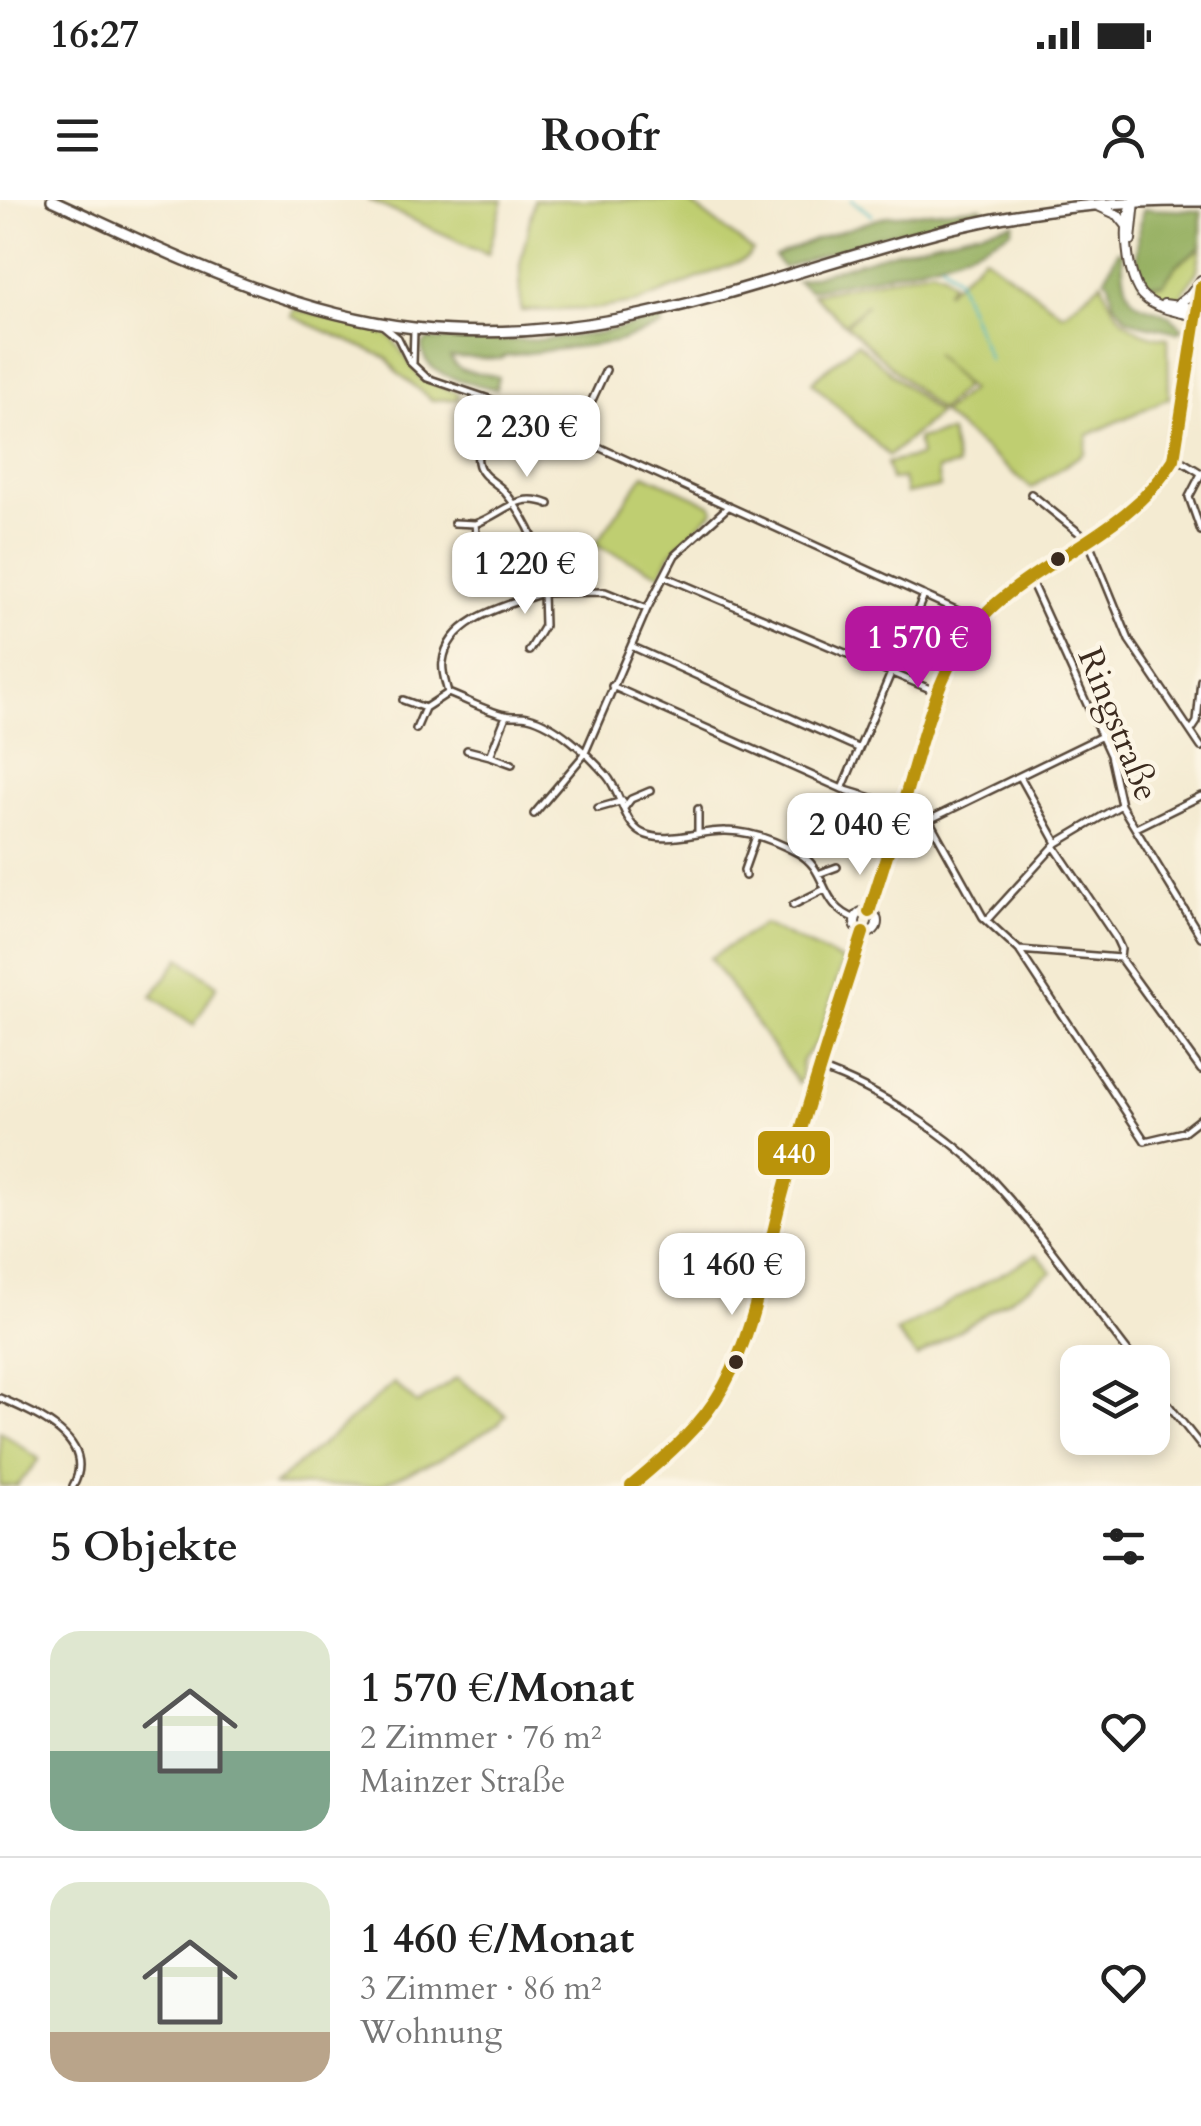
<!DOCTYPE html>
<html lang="de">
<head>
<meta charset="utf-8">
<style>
  :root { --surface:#fff; --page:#f6f6f6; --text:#222; --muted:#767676; --line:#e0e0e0; --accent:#b5179e }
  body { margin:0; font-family:Cardo,serif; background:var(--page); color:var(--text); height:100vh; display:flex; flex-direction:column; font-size:38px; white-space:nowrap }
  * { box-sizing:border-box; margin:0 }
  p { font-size:32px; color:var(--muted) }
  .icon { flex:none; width:55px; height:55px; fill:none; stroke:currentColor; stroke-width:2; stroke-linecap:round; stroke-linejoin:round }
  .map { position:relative; height:1286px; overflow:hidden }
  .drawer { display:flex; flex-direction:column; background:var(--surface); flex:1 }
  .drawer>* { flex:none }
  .buttons { position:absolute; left:1060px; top:1145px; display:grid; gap:20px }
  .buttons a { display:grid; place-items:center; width:110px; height:110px; border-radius:20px; background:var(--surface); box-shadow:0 5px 15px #0003; font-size:50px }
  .price { position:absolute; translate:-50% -85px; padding:0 22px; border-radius:20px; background:#fff; color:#222; font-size:32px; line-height:65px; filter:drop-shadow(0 2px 5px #0008) }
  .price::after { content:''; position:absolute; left:50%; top:60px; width:30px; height:22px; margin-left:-15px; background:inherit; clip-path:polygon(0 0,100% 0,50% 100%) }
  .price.on { background:var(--accent); color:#fff }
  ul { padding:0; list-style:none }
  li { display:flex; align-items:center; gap:30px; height:250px; padding:0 50px }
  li+li { border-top:2px solid var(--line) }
  li span { display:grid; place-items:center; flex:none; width:280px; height:200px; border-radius:30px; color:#555 }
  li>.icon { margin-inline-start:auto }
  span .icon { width:120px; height:120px; fill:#fffc; stroke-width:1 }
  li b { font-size:42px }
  h2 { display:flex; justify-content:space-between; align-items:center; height:120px; padding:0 50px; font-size:42px }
  .status { display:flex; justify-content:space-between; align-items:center; height:70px; padding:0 50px; background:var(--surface); direction:ltr }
  .status svg { height:28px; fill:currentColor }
  header { display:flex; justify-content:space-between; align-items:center; height:130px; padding:0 50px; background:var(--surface); font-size:45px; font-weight:700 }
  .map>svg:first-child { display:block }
  .green { fill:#bfce71; stroke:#7d7c48; stroke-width:2.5 }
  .forest { fill:#97b163; stroke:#696e40; stroke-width:2.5 }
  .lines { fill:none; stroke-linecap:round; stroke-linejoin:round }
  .stream { stroke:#49b8c0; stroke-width:2.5 }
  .street-casing { stroke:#574739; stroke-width:10 }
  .secondary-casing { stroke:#574739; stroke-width:12 }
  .primary-casing { stroke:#574739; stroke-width:14 }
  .street { stroke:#fff; stroke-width:5 }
  .secondary { stroke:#fff; stroke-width:8 }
  .primary { stroke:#fff; stroke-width:9 }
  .bus-1-casing { stroke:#fcf5e5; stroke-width:20 }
  .bus-1 { stroke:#ba930a; stroke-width:12 }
  .bus-dot { fill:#3b2a1e; stroke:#fcf5e5; stroke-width:4 }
  .labels { text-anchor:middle; stroke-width:9; stroke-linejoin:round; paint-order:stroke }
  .street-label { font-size:35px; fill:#3b2a1e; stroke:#fcf5e5 }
  .line-badge { stroke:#fcf5e5; stroke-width:4 }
  .badge-label { font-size:28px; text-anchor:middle; font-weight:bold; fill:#fff }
</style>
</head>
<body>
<div class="status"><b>16:27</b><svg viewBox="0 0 49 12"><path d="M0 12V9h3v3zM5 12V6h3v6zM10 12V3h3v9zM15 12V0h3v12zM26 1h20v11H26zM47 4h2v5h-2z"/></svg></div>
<header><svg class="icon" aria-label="menu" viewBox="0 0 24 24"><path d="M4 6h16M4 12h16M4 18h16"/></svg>Roofr<svg class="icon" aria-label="person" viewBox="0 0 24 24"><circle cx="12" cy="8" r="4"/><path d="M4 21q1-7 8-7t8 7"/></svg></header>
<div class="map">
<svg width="1201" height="1286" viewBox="0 0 1201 1286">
  <rect width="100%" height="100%" fill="#fcf5e5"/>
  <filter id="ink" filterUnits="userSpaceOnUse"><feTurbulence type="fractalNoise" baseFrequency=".01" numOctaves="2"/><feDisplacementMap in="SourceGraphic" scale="20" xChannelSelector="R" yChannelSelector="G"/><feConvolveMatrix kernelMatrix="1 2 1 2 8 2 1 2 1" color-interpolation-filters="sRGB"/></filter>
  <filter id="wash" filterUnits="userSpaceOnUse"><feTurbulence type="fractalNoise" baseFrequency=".0048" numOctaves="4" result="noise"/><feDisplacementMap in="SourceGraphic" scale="40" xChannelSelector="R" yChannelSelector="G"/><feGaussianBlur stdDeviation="2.25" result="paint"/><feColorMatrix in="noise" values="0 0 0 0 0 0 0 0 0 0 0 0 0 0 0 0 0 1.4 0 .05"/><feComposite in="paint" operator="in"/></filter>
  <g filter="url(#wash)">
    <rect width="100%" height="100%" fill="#f4ebd2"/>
    <path class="green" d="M368,0H503L488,54Z
      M534,0H686L753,51L746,59L639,102L595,109L521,111L520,65Z
      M1201,47L1197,71L1180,97C1162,101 1154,98 1141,84H1163L1178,64Z
      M984,56L1063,114L1102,82C1112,114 1132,136 1168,138L1169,198L1088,235L1084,253L1031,288L941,213L970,190L934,153L965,187L939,211L846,125L867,104L845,124L812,94L933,69L943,73L952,83L946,92Z
      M294,109L376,129L392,138L421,179L458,193V199L432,200L398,173L387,158L291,116Z
      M857,143L938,214L889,256L812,182Z
      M950,232L957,266L937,270L940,287L906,294L903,278L891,280L887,263L920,256L917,239Z
      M644,274L710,304L714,310L670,354L660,374L595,345Z
      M764,724L843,761L819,839L802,860L801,879L798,883L710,758Z
      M180,758L217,785L194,825L152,796Z
      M1037,1054L1052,1072L917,1157L896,1132Z
      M457,1178L506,1215L499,1223L440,1259L378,1286L274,1285L394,1183L417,1204Z
      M0,1231L39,1259L17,1286H0Z"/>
    <path class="forest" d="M981,7L984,9L983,13L877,37L783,68L775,57L814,40L887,16Z
      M1143,9L1201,11V47L1178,64L1163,84H1141C1133,58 1138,35 1143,9Z
      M1014,23L1012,30C953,67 877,75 809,90L797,81L900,50Z
      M1118,51L1122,52C1124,129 1152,92 1183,128L1178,132L1140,124L1128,119L1113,102L1109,82L1105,78Z
      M660,119L662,126L616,142L505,156L501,159L450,157C459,177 480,170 498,177L496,189C471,182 422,178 422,146L427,140H536L594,134Z"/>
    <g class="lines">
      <path class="stream" d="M852,0L872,15
        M942,63L957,78L989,160"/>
    </g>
  </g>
  <g filter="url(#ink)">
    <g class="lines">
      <g class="street-casing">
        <path id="street" d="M381,124L398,138L410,162L427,178L504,204L978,420
          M413,163L414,130
          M499,202C492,218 475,245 478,262C480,276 496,282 504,291C526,317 548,359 543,393C508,405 448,418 443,462C441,471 446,483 448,493C467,500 486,511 505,515C512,517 521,515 528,517C557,524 588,554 607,576C620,591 624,624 642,633C666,645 700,630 726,631C751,631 776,641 798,653C829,670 818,705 856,719
          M575,237L606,170
          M1175,257L1201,273
          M1201,274L1189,297L1201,331
          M1031,294L1088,340L1129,440L1201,547
          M454,323L475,324
          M480,371L475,324C505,313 517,291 549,304
          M664,376L937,492
          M1030,379L1110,555L1121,605L1201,737
          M631,446L858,548
          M529,451L544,426L543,393L605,392L647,409
          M612,486L842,589L902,607
          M403,500L425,508L448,493
          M416,529L425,508
          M1191,531L1197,522L1201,480
          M467,550L490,556L506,516
          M490,556L512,564
          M1021,578L1057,643
          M842,589L924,395
          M625,607L631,599L650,591
          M598,608L623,601
          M698,609V633
          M534,614L584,555L647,409L675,355L729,306
          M899,617L929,620L1102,536
          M929,620L983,717L1019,750L1145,941L1183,932L1201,918
          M1136,628L1201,596
          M1054,646L1116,738L1121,749L1120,758
          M818,674L837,667
          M745,676L744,670L756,636
          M793,705L825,689
          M987,720L1057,643L1121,605
          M1019,750L1120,758L1201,870
          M820,869C878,889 951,936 993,981C1045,1037 1089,1102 1136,1162
          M1152,1184L1201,1246
          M0,1198C32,1212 99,1239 73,1286"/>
      </g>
      <g class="secondary-casing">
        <path id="secondary" d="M1135,1C1120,16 1127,83 1144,97C1157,109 1179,112 1195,116
          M1096,5L1118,15L1126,25
          M1131,40L1135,1
          M1164,104L1186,107L1195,116
          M1177,105L1190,95L1201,80
          M855 722a11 11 0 1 1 22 0a11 11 0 1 1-22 0Z
          M869,712C885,661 901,610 916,560C930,516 940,471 968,434C1018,365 1146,329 1174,259C1181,241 1180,219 1182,199C1187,162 1194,124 1201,87
          M631,1286C666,1257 701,1226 724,1186C755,1130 763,1064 780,1003C804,912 834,822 863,733"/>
      </g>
      <g class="primary-casing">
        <path id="primary" d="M52,0C169,53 285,113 414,128C613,150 767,74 953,28C1035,8 1117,0 1201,1"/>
      </g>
      <use href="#street" class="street"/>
      <use href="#secondary" class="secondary"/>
      <use href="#primary" class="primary"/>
      <g class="bus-1-casing">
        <path id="bus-1" d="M869,712C883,668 897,624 910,580C928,519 943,453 991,408C1050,354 1131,330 1174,259L1201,87
          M631,1286C666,1257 702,1226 724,1186C756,1128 765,1059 782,996C806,907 835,820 863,733"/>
      </g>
      <use href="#bus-1" class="bus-1"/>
    </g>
  </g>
  <g class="bus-dot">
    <circle cx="1058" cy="359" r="9"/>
    <circle cx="736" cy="1162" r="9"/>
  </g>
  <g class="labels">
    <g class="street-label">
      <text transform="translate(1119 524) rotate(68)" y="12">Ringstraße</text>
    </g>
  </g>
  <rect class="line-badge" x="756" y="929" width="76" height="48" rx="10" fill="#ba930a"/>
  <g class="badge-label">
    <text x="794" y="963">440</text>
  </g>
</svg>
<div class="buttons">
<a><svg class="icon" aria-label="layers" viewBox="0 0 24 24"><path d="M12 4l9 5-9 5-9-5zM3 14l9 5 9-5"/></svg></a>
</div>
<b class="price" style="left:527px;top:280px">2 230 €</b>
<b class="price" style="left:525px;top:417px">1 220 €</b>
<b class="price on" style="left:918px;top:491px">1 570 €</b>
<b class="price" style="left:860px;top:678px">2 040 €</b>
<b class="price" style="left:732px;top:1118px">1 460 €</b>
</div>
<section class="drawer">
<h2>5 Objekte<svg class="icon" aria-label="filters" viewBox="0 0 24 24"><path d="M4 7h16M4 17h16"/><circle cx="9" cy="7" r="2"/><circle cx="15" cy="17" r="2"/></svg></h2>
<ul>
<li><span style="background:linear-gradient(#dfe7d0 60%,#7fa58c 0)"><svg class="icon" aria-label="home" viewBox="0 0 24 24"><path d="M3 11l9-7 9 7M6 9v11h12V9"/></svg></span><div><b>1 570 €/Monat</b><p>2 Zimmer · 76 m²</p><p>Mainzer Straße</p></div><svg class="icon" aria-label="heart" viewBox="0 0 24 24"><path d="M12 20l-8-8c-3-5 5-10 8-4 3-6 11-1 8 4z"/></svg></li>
<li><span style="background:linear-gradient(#dfe7d0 75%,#b9a48a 0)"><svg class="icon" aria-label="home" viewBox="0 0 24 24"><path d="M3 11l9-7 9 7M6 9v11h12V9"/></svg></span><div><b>1 460 €/Monat</b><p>3 Zimmer · 86 m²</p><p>Wohnung</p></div><svg class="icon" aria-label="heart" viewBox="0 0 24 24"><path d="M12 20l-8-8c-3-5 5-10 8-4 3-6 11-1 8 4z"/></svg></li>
</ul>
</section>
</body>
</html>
